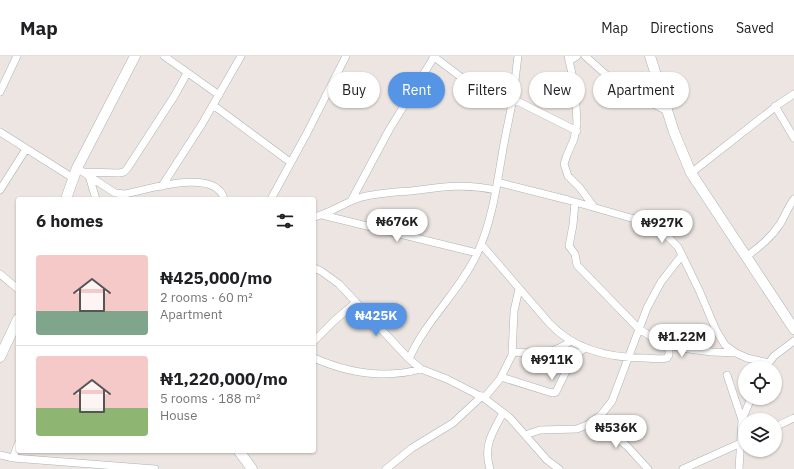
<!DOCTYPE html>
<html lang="en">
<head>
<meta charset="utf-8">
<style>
  :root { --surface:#fff; --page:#f6f6f6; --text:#202124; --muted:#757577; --line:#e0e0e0; --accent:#5694e5 }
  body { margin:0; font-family:"IBM Plex Sans",sans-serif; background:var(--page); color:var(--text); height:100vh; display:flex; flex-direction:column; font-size:15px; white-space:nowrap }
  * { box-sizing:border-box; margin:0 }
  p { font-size:13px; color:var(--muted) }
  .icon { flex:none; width:22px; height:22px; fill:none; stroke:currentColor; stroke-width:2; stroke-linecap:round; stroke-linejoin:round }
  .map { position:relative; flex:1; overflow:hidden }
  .side { position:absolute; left:16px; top:141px; width:300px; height:256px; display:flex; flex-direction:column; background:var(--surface); border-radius:4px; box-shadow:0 1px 3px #0004 }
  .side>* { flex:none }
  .banner { position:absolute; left:328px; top:16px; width:380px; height:36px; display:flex; gap:8px }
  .buttons { position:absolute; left:738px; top:305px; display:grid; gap:8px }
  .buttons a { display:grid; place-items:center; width:44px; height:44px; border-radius:50%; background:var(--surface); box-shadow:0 1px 3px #0004; font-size:20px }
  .price { position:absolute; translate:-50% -34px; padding:0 9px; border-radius:14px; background:#fff; color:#222; font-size:13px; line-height:26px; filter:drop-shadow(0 1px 2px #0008) }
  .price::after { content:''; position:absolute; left:50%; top:24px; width:12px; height:9px; margin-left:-6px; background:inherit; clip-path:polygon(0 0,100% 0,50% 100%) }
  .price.current { background:var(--accent); color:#fff }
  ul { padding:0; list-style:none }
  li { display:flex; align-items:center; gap:12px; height:100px; padding:0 20px }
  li+li { border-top:1px solid var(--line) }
  li span { display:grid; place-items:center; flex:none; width:112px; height:80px; border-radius:4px; color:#555 }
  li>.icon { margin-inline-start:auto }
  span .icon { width:48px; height:48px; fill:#fffc; stroke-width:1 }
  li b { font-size:17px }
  h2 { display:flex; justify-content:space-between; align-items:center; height:48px; padding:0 20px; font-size:17px }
  .tag { padding:0 14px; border-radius:18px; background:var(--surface); box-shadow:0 1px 3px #0004; font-size:14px; line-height:36px }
  .tag.current { background:var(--accent); color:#fff }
  header { display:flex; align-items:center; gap:24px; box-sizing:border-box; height:56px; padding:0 20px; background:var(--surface); border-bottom:1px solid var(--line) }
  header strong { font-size:19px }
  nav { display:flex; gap:22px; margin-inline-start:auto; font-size:14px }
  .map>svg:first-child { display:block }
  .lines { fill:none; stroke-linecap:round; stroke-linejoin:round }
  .street-casing { stroke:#adb2b7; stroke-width:8 }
  .secondary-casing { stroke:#adb2b7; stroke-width:11 }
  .street { stroke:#fff; stroke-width:7 }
  .secondary { stroke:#fff; stroke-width:10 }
</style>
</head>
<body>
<header>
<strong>Map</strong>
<nav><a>Map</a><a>Directions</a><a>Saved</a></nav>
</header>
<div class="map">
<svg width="794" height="413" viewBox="0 0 794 413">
  <rect width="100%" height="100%" fill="#ece5e1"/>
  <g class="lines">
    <g class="street-casing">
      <path id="street" d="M164,0L219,39
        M433,0L466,25L489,36L513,43L577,75
        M568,0L575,31L577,67L574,83L567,99L564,108L568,120L580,132L594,151
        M585,0L612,24L624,33L667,55
        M569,5L577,0
        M0,36L17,0
        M213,49L290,106
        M775,50L794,82
        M0,76L73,122
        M77,112L115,137L125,138C146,134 216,111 224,143
        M84,116L119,117L124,116L127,113L175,39L187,17
        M691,117L779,48L794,38
        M89,120L96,143
        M497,126L568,144L645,166L664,177L678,191L699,234L716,274L725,289L736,297L747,302L769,307
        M162,130L202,68L241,0
        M0,134L26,93
        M271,143L307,77L346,0
        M351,145L389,74L434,1
        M575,146L573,169L569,190L575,198L577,209L638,272L656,284L669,289L689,293L712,296L736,297
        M322,159L477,197
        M314,161C331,157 345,146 362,141C378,137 394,136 411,135C442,131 464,127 496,134
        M481,188L550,268C575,294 610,302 645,302C652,302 660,304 667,302L669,299V289
        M746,201C759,191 771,182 780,168C785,160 788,151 794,143
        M314,212L321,215L339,228L409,303L421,313L447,323L484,342L510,362L547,404L559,413
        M0,218L18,233
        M314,285L334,265L356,246
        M512,296C537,297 550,300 571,285
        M314,302C348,317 385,323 421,313
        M409,303C426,264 459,236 477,198C492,166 497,128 503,93C506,76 510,59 513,42C515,28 516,14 518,0
        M765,312L774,300L794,285
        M727,319L742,364
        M501,321L552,337L556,336L571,305L576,299L585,292
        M484,342L500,323L512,299L514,255L519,233
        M601,359L610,366L608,375L610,377L627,390L648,413
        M775,371L794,362
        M525,379L540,374L577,373L587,369L601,359L612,345L647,252L661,226L682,199
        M0,399L13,402L155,413
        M13,402L18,388
        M386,413L412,392L453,367L482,340
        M490,413C483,390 492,377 503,357
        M683,413L743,386
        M739,413L742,364L751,342"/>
    </g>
    <g class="secondary-casing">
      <path id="secondary" d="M650,0L674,76L691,117L794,273
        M66,143L77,112L135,0
        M0,301L18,263
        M239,395L252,413"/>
    </g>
    <use href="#street" class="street"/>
    <use href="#secondary" class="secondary"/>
  </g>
</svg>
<div class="buttons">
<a><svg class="icon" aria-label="locate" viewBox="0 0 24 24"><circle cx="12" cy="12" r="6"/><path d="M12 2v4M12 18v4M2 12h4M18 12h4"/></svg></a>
<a><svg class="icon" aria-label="layers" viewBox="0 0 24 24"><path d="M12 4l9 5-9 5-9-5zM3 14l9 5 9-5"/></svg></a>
</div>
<b class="price" style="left:397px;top:187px">₦676K</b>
<b class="price" style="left:662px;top:188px">₦927K</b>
<b class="price current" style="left:376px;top:281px">₦425K</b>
<b class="price" style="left:682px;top:302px">₦1.22M</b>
<b class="price" style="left:552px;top:325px">₦911K</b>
<b class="price" style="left:616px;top:393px">₦536K</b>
<div class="banner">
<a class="tag">Buy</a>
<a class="tag current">Rent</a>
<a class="tag">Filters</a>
<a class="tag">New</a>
<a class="tag">Apartment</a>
</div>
<section class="side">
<h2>6 homes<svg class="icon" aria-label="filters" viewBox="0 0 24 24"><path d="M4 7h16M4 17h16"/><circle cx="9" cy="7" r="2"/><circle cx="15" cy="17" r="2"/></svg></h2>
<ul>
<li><span style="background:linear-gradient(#f6c9c9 70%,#7fa58c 0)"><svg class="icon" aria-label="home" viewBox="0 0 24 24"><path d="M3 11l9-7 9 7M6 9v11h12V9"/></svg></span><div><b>₦425,000/mo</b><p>2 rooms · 60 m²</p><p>Apartment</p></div></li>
<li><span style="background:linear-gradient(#f6c9c9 65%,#8fb573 0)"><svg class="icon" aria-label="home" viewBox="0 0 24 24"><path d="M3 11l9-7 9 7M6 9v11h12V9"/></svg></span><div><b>₦1,220,000/mo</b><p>5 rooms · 188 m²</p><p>House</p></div></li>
</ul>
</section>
</div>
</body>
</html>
